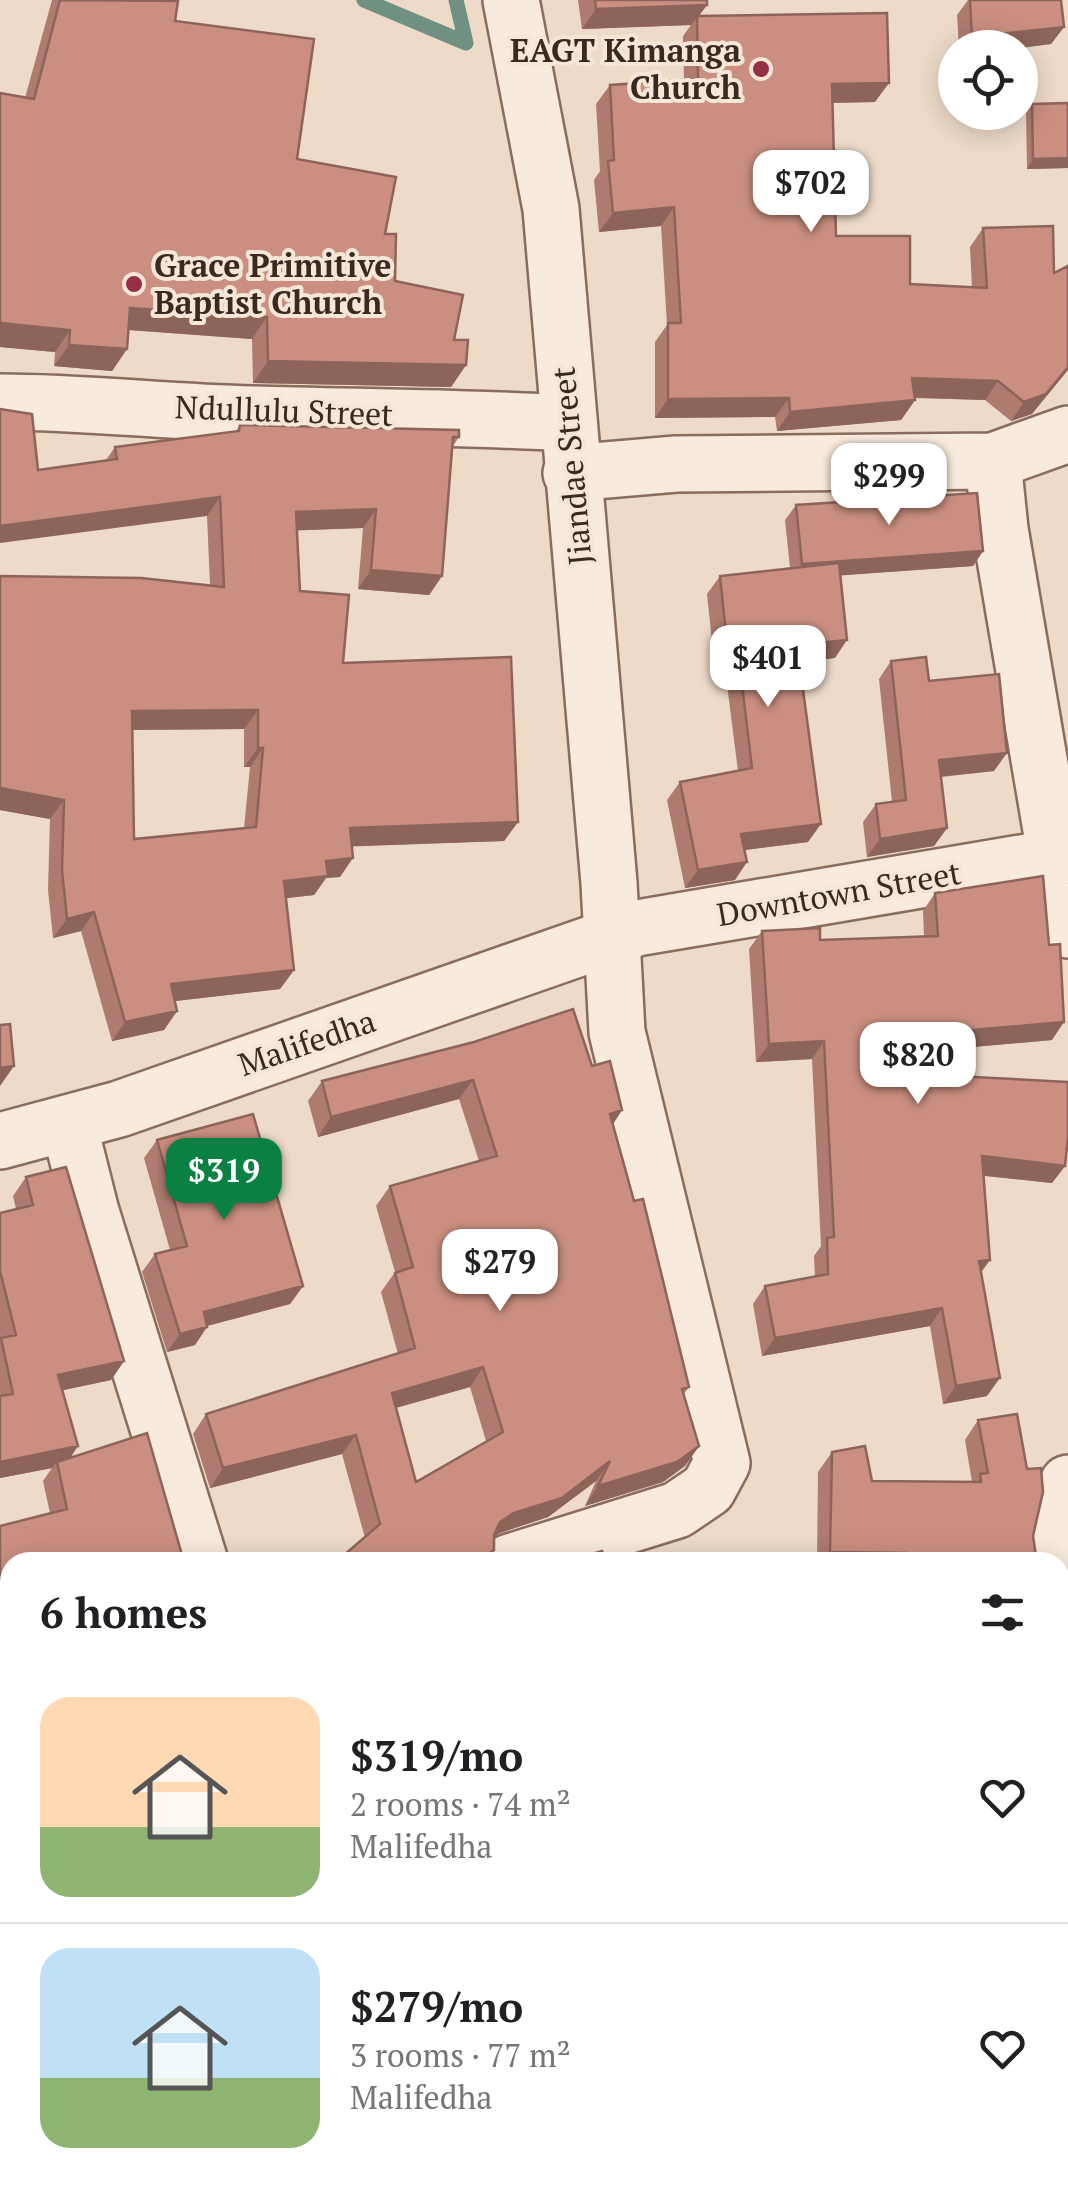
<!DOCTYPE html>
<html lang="en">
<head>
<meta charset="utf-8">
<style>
  :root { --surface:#fff; --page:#f6f6f6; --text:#202124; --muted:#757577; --line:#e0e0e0; --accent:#0b8043 }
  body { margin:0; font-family:"PT Serif",serif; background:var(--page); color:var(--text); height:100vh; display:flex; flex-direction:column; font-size:38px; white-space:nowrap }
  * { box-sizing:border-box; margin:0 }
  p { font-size:32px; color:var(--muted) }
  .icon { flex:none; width:55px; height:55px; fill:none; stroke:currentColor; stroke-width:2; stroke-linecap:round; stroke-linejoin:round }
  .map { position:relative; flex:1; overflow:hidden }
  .side { position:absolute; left:0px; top:1552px; width:1070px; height:642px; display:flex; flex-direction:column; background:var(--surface); border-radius:30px 30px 0 0; box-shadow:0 5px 25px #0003 }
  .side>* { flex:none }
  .controls { position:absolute; left:938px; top:30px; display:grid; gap:20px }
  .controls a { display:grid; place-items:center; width:100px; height:100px; border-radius:50%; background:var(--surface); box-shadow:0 5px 25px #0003; font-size:50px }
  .price { position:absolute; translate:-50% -85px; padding:0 22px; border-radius:20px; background:#fff; color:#222; font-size:32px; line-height:65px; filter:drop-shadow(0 2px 5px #0008) }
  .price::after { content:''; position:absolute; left:50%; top:60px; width:30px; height:22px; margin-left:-15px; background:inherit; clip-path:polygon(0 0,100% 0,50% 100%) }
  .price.selected { background:var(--accent); color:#fff }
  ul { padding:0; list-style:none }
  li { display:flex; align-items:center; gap:30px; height:250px; padding:0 40px }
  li+li { border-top:2px solid var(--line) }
  li span { display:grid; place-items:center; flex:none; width:280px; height:200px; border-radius:30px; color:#555 }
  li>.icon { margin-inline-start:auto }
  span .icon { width:120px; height:120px; fill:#fffc; stroke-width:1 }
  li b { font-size:42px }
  h2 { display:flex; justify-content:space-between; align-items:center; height:120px; padding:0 40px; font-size:42px }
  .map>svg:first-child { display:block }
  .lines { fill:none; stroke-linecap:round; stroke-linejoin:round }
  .stream { stroke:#709081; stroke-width:15 }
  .minor-casing { stroke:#896c5e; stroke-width:60 }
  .minor { stroke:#f8eadc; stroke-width:55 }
  .wall { fill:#ae7b6e; fill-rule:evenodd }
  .shaded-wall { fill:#8d645a }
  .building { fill:#ca8f80; stroke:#8d645a; stroke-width:2.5; fill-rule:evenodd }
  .poi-dot { fill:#963047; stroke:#f5e6d8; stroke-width:4 }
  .labels { text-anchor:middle; stroke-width:8; stroke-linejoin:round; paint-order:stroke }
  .poi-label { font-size:32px; font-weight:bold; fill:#3a2821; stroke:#f5e6d8; text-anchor:end }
  .street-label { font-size:32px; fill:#3a2821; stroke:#f5e6d8 }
</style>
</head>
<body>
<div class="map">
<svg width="1068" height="2194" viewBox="0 0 1068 2194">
  <rect width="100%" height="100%" fill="#eddac9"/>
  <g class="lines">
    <path class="stream" d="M364,0L466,43L456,0
      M0,1985L10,1988
      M532,2185L539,2194"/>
    <g class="minor-casing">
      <path id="minor" d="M0,402C85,402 168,412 253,414C358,417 462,417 567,423
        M993,461L1000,529L1068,930
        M571,473L676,464L993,461L1068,434
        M69,1125L91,1212L200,1562
        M0,1141L119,1109L637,928L1068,855
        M510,1562L677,1510L708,1489L722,1463L617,1032L609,883L551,209L511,0
        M1050,1562L1068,1483
        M1060,1996L1068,2043
        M1060,2101L1068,2093
        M953,2194L964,2185"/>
    </g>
    <use href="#minor" class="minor"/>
  </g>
  <path class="wall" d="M52,0H172L175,21L297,159L385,234L395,281L454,340L466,365L451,387L253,383L252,339L129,330L127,349L112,371L54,366L55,352L0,347V93L25,98Z
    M578,0H707V5L699,16L875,102L832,103L836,236L910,284L972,287L970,247L983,228L1032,414L1011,421L985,400L914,398L915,400L901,420L777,431L775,417L655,418V342L667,325L661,226L599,232L594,180L600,171L596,104L610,85L684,80L683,36L691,25L582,29Z
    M968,0H1061L1064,27L1051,44L1020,48H959L957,15Z
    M1068,103V168L1027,169L1026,113L1032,104Z
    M240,425L459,437L453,446L442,576L429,595L358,589L363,528L297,530L300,591L343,663L518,822L504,841L352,846L340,877L326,878L314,895L286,898L294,970L280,989L175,1001L177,1011L164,1030L112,1041L81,931L53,938L48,890L50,819L0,810V576L210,585L207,516L38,470L106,460L115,447L236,431ZM244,729V767H250L244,828L134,839L132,730Z
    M796,505L983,551L973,566L840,575L835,658L800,661L808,842L745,850L735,880L685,888L667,800L680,782L738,771L725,669L715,670L707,594L720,576L790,568L785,520Z
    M891,661L929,681L994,771L941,777L947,828L934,846L867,857L863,822L876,804L892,802L879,679Z
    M935,893L1052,1040L916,1052V1074L1065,1166L1052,1183L984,1176L981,1272L987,1396L943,1404L930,1326L762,1356L753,1304L765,1286L815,1277L814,1256L821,1246L812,1059L756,1062L749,949L762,931L820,940L924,936L923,911Z
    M592,1066L622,1110L613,1124L634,1201L689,1387L683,1395L699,1446L685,1466L663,1482L585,1506L596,1481L548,1517L500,1533L494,1537V1550L485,1562H336L365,1538L342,1454L210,1488L193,1434L206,1414L398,1354L381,1292L395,1272L376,1206L390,1186L479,1161L459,1099L318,1137L308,1101L322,1081ZM470,1387L486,1441L416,1482L395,1408Z
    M157,1140L303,1286L290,1304L207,1326L195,1345L167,1352L142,1272L155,1254L170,1250L144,1158Z
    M26,1177L124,1361L111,1380L63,1390L71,1457L147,1433L10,1562V1689L0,1655V1526L50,1513L43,1481L52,1468L0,1478V1213L16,1209L13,1196Z
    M978,1420L1033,1536L1036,1556L1032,1562H817L818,1472L832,1452L872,1481L972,1482L965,1440Z
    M895,2185H939L935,2194H902Z"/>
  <path class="shaded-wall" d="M707,5L691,25L582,29L596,9Z
    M1064,27L1051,44L1020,48H964L972,37Z
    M889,83L875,102L819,103L832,84Z
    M1068,158V168L1027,169L1033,159Z
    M674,207L661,226L599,232L613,213Z
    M130,308L267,317L252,339L115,329Z
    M0,323L70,330L55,352L0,347Z
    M69,345L127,349L112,371L54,366Z
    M268,361L466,365L451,387L253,383Z
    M1068,367V370L1032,414L1011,421L1024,402Z
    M912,378L998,381L985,400L899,397Z
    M789,398L775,417L655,418L668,399Z
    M915,400L901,420L777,431L790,412Z
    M220,497L207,516L0,543V526Z
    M376,509L363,528L283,531L296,512Z
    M983,551L973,566L791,579L802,564Z
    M371,570L442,576L429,595L358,589Z
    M847,640L835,658L785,663L797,645Z
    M738,651L725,669L715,670L728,653Z
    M258,710L244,729L119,730L132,711Z
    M258,748H263L250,767H244Z
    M1007,753L994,771L926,778L939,760Z
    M0,788L64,800L50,819L0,810Z
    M518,822L504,841L337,847L350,828Z
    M821,824L808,842L729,852L741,834Z
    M947,828L934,846L867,857L880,839Z
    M353,858L340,877L326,878L314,895L271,900L284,881L326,861Z
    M747,862L735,880L685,888L698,870Z
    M94,912L81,931L53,938L67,919Z
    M294,970L280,989L158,1003L171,984Z
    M177,1011L164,1030L112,1041L125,1022Z
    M1064,1022L1052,1040L903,1053L916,1035Z
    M824,1041L812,1059L756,1062L769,1044Z
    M14,1066L0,1086V1068Z
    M473,1080L459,1099L318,1137L331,1117Z
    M622,1110L609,1130L610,1114Z
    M982,1156L1065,1166L1052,1183L970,1174Z
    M990,1260L977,1278L979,1261Z
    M303,1286L290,1304L191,1330L204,1312Z
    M942,1308L930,1326L762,1356L775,1338Z
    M207,1327L195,1345L167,1352L180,1334Z
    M124,1361L111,1380L45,1394L58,1375Z
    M483,1367L470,1387L378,1413L392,1393Z
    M1000,1378L987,1396L943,1404L956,1386Z
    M356,1435L342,1454L210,1488L223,1468Z
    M78,1446L65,1466L57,1462L52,1468L0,1478V1462Z
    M699,1446L685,1466L663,1482L585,1506L598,1486Z
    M610,1461L596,1481L548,1517L500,1533L486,1542L500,1522L514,1513Z
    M494,1550L485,1562H477Z
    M830,1552L906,1553L899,1562H823Z
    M1036,1556L1032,1562H978Z
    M0,1889L10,1892V1915L0,1912Z
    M1068,1946V1966H1060V1950Z"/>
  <path class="building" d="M60,0L178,1L175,21L314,39L297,159L396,177L385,234H396L395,281L463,295L454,340H468L466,365L268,361L267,317L130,308L127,349L69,345L70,330L0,323V93L34,99Z
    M595,0H707V5L596,9Z
    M970,0H1061L1064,27L972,37Z
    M887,13L889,83L832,84L836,236H910V284L987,288L983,228L1053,226L1054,273L1068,266V367L1046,394L1024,402L998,381L912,378L915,400L790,412L789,398L668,399V323H681L674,207L613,213L608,161L614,160L610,85L698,79L697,16Z
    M1068,103V158L1033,159L1032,104Z
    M0,409L32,414L38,470L117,459L115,447L239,431L240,425L459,430V437H453L442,576L371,570L376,509L296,512L300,591L349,595L343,663L511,657L518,822L350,828L353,858L326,861L328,876L284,881L294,970L171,984L177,1011L125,1022L94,912L67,919L62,870L64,800L0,788V576L141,578L224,587L220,497L0,526ZM258,710V748H263L256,827L134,839L132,711Z
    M977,493L983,551L802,564L796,505Z
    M839,563L847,640L797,645L821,824L741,834L747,862L698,870L680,782L752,768L738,651L728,653L720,576Z
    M926,657L929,681L999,674L1007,753L939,760L947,828L880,839L876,804L906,800L891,661Z
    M1043,876L1049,945L1060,944L1064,1022L916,1035V1074L1068,1082V1136L1065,1166L982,1156L990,1260L979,1261L1000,1378L956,1386L942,1308L775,1338L765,1286L828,1274L827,1238L834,1237L824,1041L769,1044L762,931L820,928V940L938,936L935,893Z
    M573,1009L592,1066L610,1061L622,1110L610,1114L634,1201L643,1199L689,1387L682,1389L699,1446L677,1462L598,1486L610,1461L562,1498L514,1513L500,1522L494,1535V1550L477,1562H336L380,1524L356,1435L223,1468L206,1414L415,1348L395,1273L413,1267L390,1186L497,1156L473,1080L331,1117L322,1081L474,1042ZM483,1367L503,1432L416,1482L392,1393Z
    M10,1024L14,1066L0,1068V1025Z
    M253,1114L303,1286L204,1312L207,1327L180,1334L155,1254L187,1246L157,1140Z
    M66,1167L124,1361L58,1375L78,1446L0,1462V1396L13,1394L1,1338L16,1335L0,1271V1213L33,1205L26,1177Z
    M1017,1414L1027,1469L1041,1468L1043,1492L1033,1536L1036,1556L978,1562H903L906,1553L830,1552L832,1452L865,1446L872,1481L981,1482L980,1474L988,1473L978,1420Z
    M147,1433L184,1562H10V1623L0,1590V1526L67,1509L57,1462Z
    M602,1551L606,1562H564Z
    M0,1699L10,1701V1892L0,1889Z
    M1068,1931V1946L1060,1950V1933Z
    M0,2140H10V2185H57L56,2194H0Z
    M1068,2141V2194H987L998,2185H1060V2145Z
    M427,2185H493L489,2194H423Z
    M923,2185H939V2188L929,2194Z"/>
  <g class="poi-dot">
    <circle cx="761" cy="69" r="10"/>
    <circle cx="134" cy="284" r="10"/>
  </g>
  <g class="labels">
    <g class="poi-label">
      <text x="741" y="62">EAGT Kimanga<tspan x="741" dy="37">Church</tspan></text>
      <text x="154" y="277" text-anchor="start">Grace Primitive<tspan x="154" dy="37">Baptist Church</tspan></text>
    </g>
    <g class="street-label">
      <text transform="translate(284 411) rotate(2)" y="11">Ndullulu Street</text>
      <text transform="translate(572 466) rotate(-95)" y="11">Jiandae Street</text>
      <text transform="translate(839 894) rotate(-10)" y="11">Downtown Street</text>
      <text transform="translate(307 1043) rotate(-19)" y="11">Malifedha</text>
    </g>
  </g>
</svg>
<div class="controls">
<a><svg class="icon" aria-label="locate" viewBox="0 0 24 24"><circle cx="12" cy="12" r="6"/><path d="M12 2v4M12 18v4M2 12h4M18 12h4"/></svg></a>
</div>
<b class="price" style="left:811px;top:235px">$702</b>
<b class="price" style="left:889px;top:528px">$299</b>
<b class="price" style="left:768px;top:710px">$401</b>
<b class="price" style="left:918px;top:1107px">$820</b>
<b class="price selected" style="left:224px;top:1223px">$319</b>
<b class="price" style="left:500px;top:1314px">$279</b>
<section class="side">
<h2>6 homes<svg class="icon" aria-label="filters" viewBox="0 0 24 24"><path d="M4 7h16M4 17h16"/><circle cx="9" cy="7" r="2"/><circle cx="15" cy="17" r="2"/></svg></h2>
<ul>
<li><span style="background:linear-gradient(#ffd9b3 65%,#8fb573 0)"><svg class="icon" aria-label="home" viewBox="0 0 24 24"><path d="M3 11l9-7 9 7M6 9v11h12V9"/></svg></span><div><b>$319/mo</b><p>2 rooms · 74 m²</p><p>Malifedha</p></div><svg class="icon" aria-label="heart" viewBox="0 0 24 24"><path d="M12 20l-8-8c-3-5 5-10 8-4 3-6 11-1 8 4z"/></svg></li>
<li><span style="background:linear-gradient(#bfe0f5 65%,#8fb573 0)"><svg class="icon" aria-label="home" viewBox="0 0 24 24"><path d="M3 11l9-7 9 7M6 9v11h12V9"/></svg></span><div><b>$279/mo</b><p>3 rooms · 77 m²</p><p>Malifedha</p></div><svg class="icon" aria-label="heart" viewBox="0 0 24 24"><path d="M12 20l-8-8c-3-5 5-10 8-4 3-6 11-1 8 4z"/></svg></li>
</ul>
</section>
</div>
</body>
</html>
